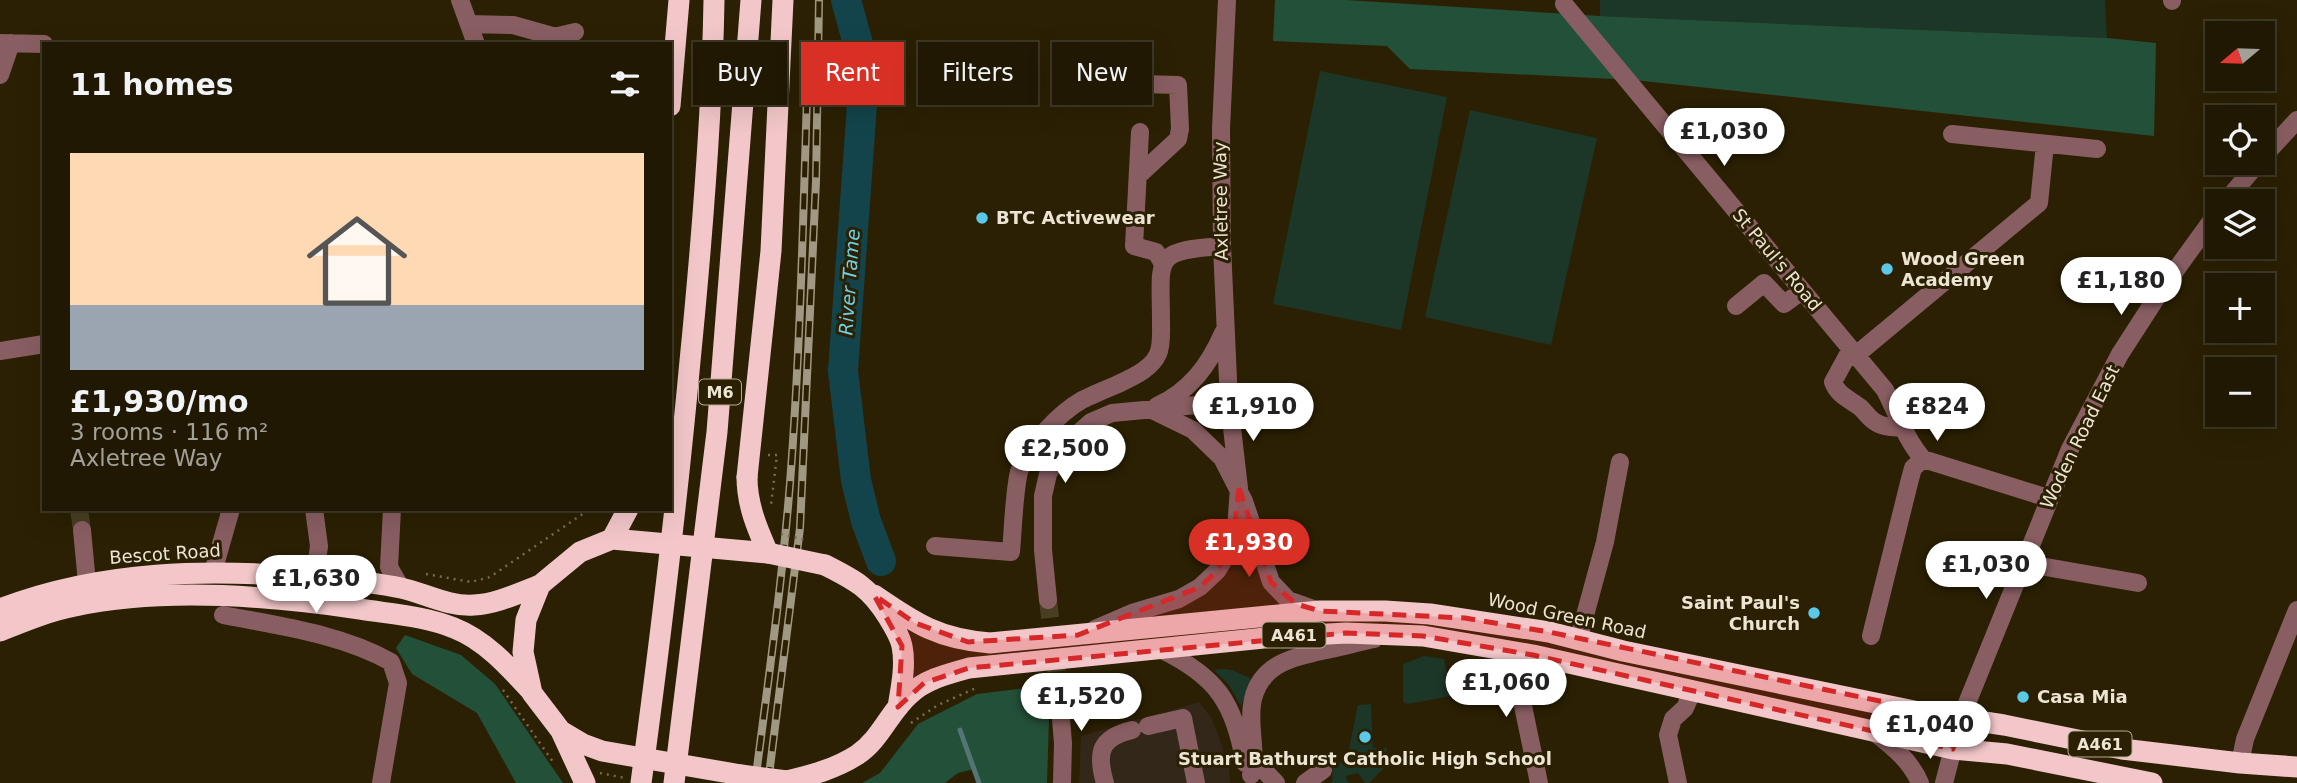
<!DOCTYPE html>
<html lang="en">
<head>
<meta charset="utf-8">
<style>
  :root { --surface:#201802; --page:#28210c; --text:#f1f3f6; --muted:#a2a099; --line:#3d3724; --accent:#d93025 }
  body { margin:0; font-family:"DejaVu Sans",sans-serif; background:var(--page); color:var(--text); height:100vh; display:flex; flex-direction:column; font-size:26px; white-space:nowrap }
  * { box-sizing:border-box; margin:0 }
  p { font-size:23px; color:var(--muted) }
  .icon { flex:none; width:38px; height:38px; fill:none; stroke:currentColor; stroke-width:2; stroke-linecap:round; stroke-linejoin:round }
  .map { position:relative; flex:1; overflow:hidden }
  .sheet { position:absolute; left:42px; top:42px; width:630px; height:469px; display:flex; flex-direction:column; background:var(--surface); border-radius:0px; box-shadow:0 7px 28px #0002,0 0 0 2px var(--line) }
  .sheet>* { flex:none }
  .top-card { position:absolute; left:693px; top:42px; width:665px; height:63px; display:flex; gap:14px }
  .needle { width:46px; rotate:251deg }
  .buttons { position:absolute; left:2205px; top:21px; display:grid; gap:14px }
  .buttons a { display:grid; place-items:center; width:70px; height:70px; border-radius:0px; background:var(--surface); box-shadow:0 7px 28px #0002,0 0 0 2px var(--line); font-size:35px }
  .price { position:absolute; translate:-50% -60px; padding:0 16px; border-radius:24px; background:#fff; color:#222; font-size:23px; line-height:46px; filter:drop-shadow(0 2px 4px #0008) }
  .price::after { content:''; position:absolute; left:50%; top:42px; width:21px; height:16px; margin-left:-10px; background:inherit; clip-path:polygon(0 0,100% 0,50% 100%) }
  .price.active { background:var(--accent); color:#fff }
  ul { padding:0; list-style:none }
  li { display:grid; align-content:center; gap:14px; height:371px; padding:0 28px }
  li span { display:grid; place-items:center; height:217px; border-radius:0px; color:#555 }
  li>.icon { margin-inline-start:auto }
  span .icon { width:126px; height:126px; fill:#fffc; stroke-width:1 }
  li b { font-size:30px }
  h2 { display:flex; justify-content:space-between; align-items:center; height:84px; padding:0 28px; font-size:30px }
  .pill { padding:0 24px; border-radius:0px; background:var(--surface); box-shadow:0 7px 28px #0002,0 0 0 2px var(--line); font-size:24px; line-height:63px }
  .pill.active { background:var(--accent); color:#fff }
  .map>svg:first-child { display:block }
  .commercial { fill:#322718 }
  .green { fill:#1c3627 }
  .forest { fill:#235038 }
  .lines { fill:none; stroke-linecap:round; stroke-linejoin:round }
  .stream { stroke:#547475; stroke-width:5 }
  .river { stroke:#13444c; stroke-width:30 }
  .minor-tunnel { stroke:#483e22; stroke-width:18; stroke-dasharray:18 9; stroke-linecap:butt }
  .path { stroke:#766c54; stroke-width:2.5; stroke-dasharray:2 5; stroke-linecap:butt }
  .minor { stroke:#895e62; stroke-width:18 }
  .highway { stroke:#f3c7ca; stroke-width:21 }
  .rail-casing { stroke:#a09882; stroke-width:8 }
  .rail { stroke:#2b2003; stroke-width:5; stroke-dasharray:16; stroke-linecap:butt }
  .path-bridge { stroke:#766c54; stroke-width:2.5; stroke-dasharray:2 5; stroke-linecap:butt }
  .highway-bridge { stroke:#f3c7ca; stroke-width:21 }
  .marked { fill:#d62828; fill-opacity:0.2; stroke:#d62828; stroke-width:5; stroke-dasharray:14 9; stroke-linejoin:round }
  .poi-dot { fill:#5ac8e6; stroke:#2b2003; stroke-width:2.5 }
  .labels { text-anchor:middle; stroke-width:6; stroke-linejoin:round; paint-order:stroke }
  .shield { fill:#2b2003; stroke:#b2aa95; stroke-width:2 }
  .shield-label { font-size:16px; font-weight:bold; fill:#ece5d4 }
  .street-label { font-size:18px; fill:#ece5d4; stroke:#2b2003 }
  .poi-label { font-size:18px; font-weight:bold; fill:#ece5d4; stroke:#2b2003; text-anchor:start }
  .water-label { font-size:19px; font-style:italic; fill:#6fd0e3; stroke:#2b2003 }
</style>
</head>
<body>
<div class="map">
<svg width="2297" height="783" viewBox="0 0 2297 783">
  <rect width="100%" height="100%" fill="#2b2003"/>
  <path class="commercial" d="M1199,702L1212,719L1229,766L1230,783H1079L1081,736Z"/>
  <path class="green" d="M1600,0H2105L2107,38L1600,16Z
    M1320,71L1447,97L1401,330L1273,304Z
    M1470,110L1597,138L1551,345L1425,317Z
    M1424,656L1444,659L1451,696L1408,704L1403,702V664Z
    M1223,669L1232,670L1252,679L1241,706L1229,685L1214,670Z
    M1371,704L1373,748H1387L1383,769L1369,783H1365L1358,773L1345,776L1349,783H1332L1333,761L1346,764L1358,705Z"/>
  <path class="forest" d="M1275,0H1346L1600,16L2107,38L2156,43L2154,136L1634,80L1410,69L1387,46L1273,41Z
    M405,635L461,655L495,684L563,783H516L477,713L412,674L396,648Z
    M1043,686L1049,720L1047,783H979L974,769L958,773L945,783H862L880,773L918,724L977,694Z"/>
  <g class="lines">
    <path class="stream" d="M960,730L979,783"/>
    <path class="river" d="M846,0L863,62L862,104L843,371L856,480L866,521L881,561"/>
    <path class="minor-tunnel" d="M79,509L82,530
      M1048,600L1058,683"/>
    <path class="path" d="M768,455H777L771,505
      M426,574L471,582L490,577L590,509
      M503,690L553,762
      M911,723L938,705L976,688
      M600,773L625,778"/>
    <path class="minor" d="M460,0L476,44
      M2172,1V0
      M1564,4L1885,390C1897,413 1906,440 1923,459L2048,498
      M469,24L513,25L556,37
      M546,39L575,32
      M0,43L44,44
      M0,75L11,43
      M1107,83L1178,85L1180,129L1178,139L1138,176
      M1140,132L1134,246L1156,252L1163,264
      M1952,134L2097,149
      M2263,157L2297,120
      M2226,201L2258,163
      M1736,306L1764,283L1784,304L1802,291
      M1851,349L1833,382C1838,396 1850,399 1861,408C1866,413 1870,420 1877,423C1885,428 1896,427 1905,428
      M0,351L44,344
      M1856,355L2039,203L2045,144
      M1157,406C1190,391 1209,365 1223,333
      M1154,411L1193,430L1222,458L1244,501L1271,582L1288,600L1316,610
      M314,509L319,546L315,577
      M392,509L389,567L401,588
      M82,530L87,583
      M935,546L1011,552C1013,530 1014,492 1019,472C1027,447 1059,413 1082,400C1092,395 1104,390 1116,385C1130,378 1151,370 1158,354C1162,345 1161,331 1161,322C1161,258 1151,251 1222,246
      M2022,563L2138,583
      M213,572L231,509
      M1048,600L1043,550V496L1048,474L1064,446L1091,422L1112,413L1229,402
      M223,615C280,626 341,634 391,662L398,683L381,783
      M1095,629L1132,613L1179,599L1200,587L1217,571L1228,553L1236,529L1239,488L1229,402L1222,246L1221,129L1227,0
      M1871,636L1909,483L1913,468L1923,459
      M1578,641L1605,542L1620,462
      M1160,649C1218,677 1233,702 1245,763
      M1533,655L1522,701L1539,783
      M1058,683L1063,743L1062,783
      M1148,726L1183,718L1196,783
      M1874,732C1893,747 1910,760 1920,783
      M1255,761L1276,783
      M2240,763L2245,739L2297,610
      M1251,775C1258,750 1247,724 1253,699C1262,661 1299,656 1331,649C1345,646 1360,642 1374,639
      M1105,783C1096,752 1100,738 1132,730
      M1305,783L1323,770
      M1678,783L1668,735L1673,719L1685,708L1692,692
      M1944,783L1961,718L2070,449L2120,354L2162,289L2217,213"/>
    <path class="highway" d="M670,106L679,0
      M612,539L628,509
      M825,565C855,580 870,588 888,617C893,625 900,636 902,646C906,666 901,688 898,707
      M874,595C916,624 939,639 990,643L1320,611H1385L1430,614L1549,632L1623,651L1919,712L2004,725L2122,749L2240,763L2297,767
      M0,609C101,570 210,568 316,578C344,580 374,582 401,588C424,593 449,607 474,605C496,604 519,593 540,585
      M0,631C25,621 49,611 75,606C163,587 272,596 360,609C391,614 425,616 454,628C485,640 509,667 531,691
      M561,731L585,783
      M741,775L602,751L583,744L561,731L532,693L523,652L526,620L540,585L580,552L612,539L768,553C757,528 747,505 747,477
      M787,781C812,775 835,769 857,755C881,739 889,712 910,694C926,679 948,674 969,668L1275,637L1346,633L1423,636L1533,655L1953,749L2007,754L2152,783"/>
    <g class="rail-casing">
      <path id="rail" d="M755,783C768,683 782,583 790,483C800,354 803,225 807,96
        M768,783L800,528L816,181L819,0"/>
    </g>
    <use href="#rail" class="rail"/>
    <path class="path-bridge" d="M781,534L805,540"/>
    <path class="highway-bridge" d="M747,477L771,251L783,0
      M768,553L825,565
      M741,775L787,781
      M641,783C660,642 677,502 690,361C702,240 712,121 714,0
      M674,783L717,432L751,0"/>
  </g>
  <path class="marked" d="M1239,488L1271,582L1296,604L1320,611L1465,618L1549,632L1961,718L1953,749L1533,655L1423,636L1346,633L969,668L924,683L898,707L902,646L874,595L915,623L968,642L1078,635L1200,587L1217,571L1233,540Z"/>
  <g class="poi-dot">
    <circle cx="982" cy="218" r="7"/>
    <circle cx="1887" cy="269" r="7"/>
    <circle cx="1814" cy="613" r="7"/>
    <circle cx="2023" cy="697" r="7"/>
    <circle cx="1365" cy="737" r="7"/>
  </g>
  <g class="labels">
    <g class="shield">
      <rect x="699" y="379.5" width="42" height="25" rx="5"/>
      <rect x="1262.5" y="622.5" width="63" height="25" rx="5"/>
      <rect x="2068.5" y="731.5" width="63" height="25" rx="5"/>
    </g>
    <g class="shield-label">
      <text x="720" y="398">M6</text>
      <text x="1294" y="641">A461</text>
      <text x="2100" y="750">A461</text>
    </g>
    <g class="street-label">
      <text transform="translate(1221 201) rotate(-91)" y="6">Axletree Way</text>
      <text transform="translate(1777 260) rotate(50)" y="6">St Paul's Road</text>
      <text transform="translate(2080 437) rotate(-64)" y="6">Woden Road East</text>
      <text transform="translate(165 554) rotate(-4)" y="6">Bescot Road</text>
      <text transform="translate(1567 616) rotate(12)" y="6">Wood Green Road</text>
    </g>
    <g class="poi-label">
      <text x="996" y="224">BTC Activewear</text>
      <text x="1901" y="265">Wood Green<tspan x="1901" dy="21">Academy</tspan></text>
      <text x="1800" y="609" text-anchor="end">Saint Paul's<tspan x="1800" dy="21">Church</tspan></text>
      <text x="2037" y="703">Casa Mia</text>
      <text x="1365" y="765" text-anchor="middle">Stuart Bathurst Catholic High School</text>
    </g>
    <g class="water-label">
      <text transform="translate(849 282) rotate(-86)" y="7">River Tame</text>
    </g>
  </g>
</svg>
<div class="buttons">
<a><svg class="needle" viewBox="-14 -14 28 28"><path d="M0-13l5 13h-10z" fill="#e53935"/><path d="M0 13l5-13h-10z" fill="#a2a099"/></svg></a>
<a><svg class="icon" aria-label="locate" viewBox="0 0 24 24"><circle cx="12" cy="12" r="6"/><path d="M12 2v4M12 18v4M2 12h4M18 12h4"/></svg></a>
<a><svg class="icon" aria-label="layers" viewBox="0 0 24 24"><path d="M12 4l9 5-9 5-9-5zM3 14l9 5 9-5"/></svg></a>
<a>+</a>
<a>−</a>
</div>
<b class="price" style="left:1724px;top:168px">£1,030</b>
<b class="price" style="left:2121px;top:317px">£1,180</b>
<b class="price" style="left:1253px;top:443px">£1,910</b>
<b class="price" style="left:1937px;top:443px">£824</b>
<b class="price" style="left:1065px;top:485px">£2,500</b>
<b class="price active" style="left:1249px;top:579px">£1,930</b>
<b class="price" style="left:1986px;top:601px">£1,030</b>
<b class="price" style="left:316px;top:615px">£1,630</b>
<b class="price" style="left:1506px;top:719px">£1,060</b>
<b class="price" style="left:1081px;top:733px">£1,520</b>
<b class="price" style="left:1930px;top:761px">£1,040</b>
<div class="top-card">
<a class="pill">Buy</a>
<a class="pill active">Rent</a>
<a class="pill">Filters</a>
<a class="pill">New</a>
</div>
<section class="sheet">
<h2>11 homes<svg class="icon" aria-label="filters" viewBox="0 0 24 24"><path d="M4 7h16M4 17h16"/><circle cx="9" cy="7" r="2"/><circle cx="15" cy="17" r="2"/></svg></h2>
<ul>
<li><span style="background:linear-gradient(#ffd9b3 70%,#9aa5b1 0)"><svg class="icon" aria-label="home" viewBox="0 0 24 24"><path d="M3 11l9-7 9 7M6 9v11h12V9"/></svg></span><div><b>£1,930/mo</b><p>3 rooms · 116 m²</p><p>Axletree Way</p></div></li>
</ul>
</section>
</div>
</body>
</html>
